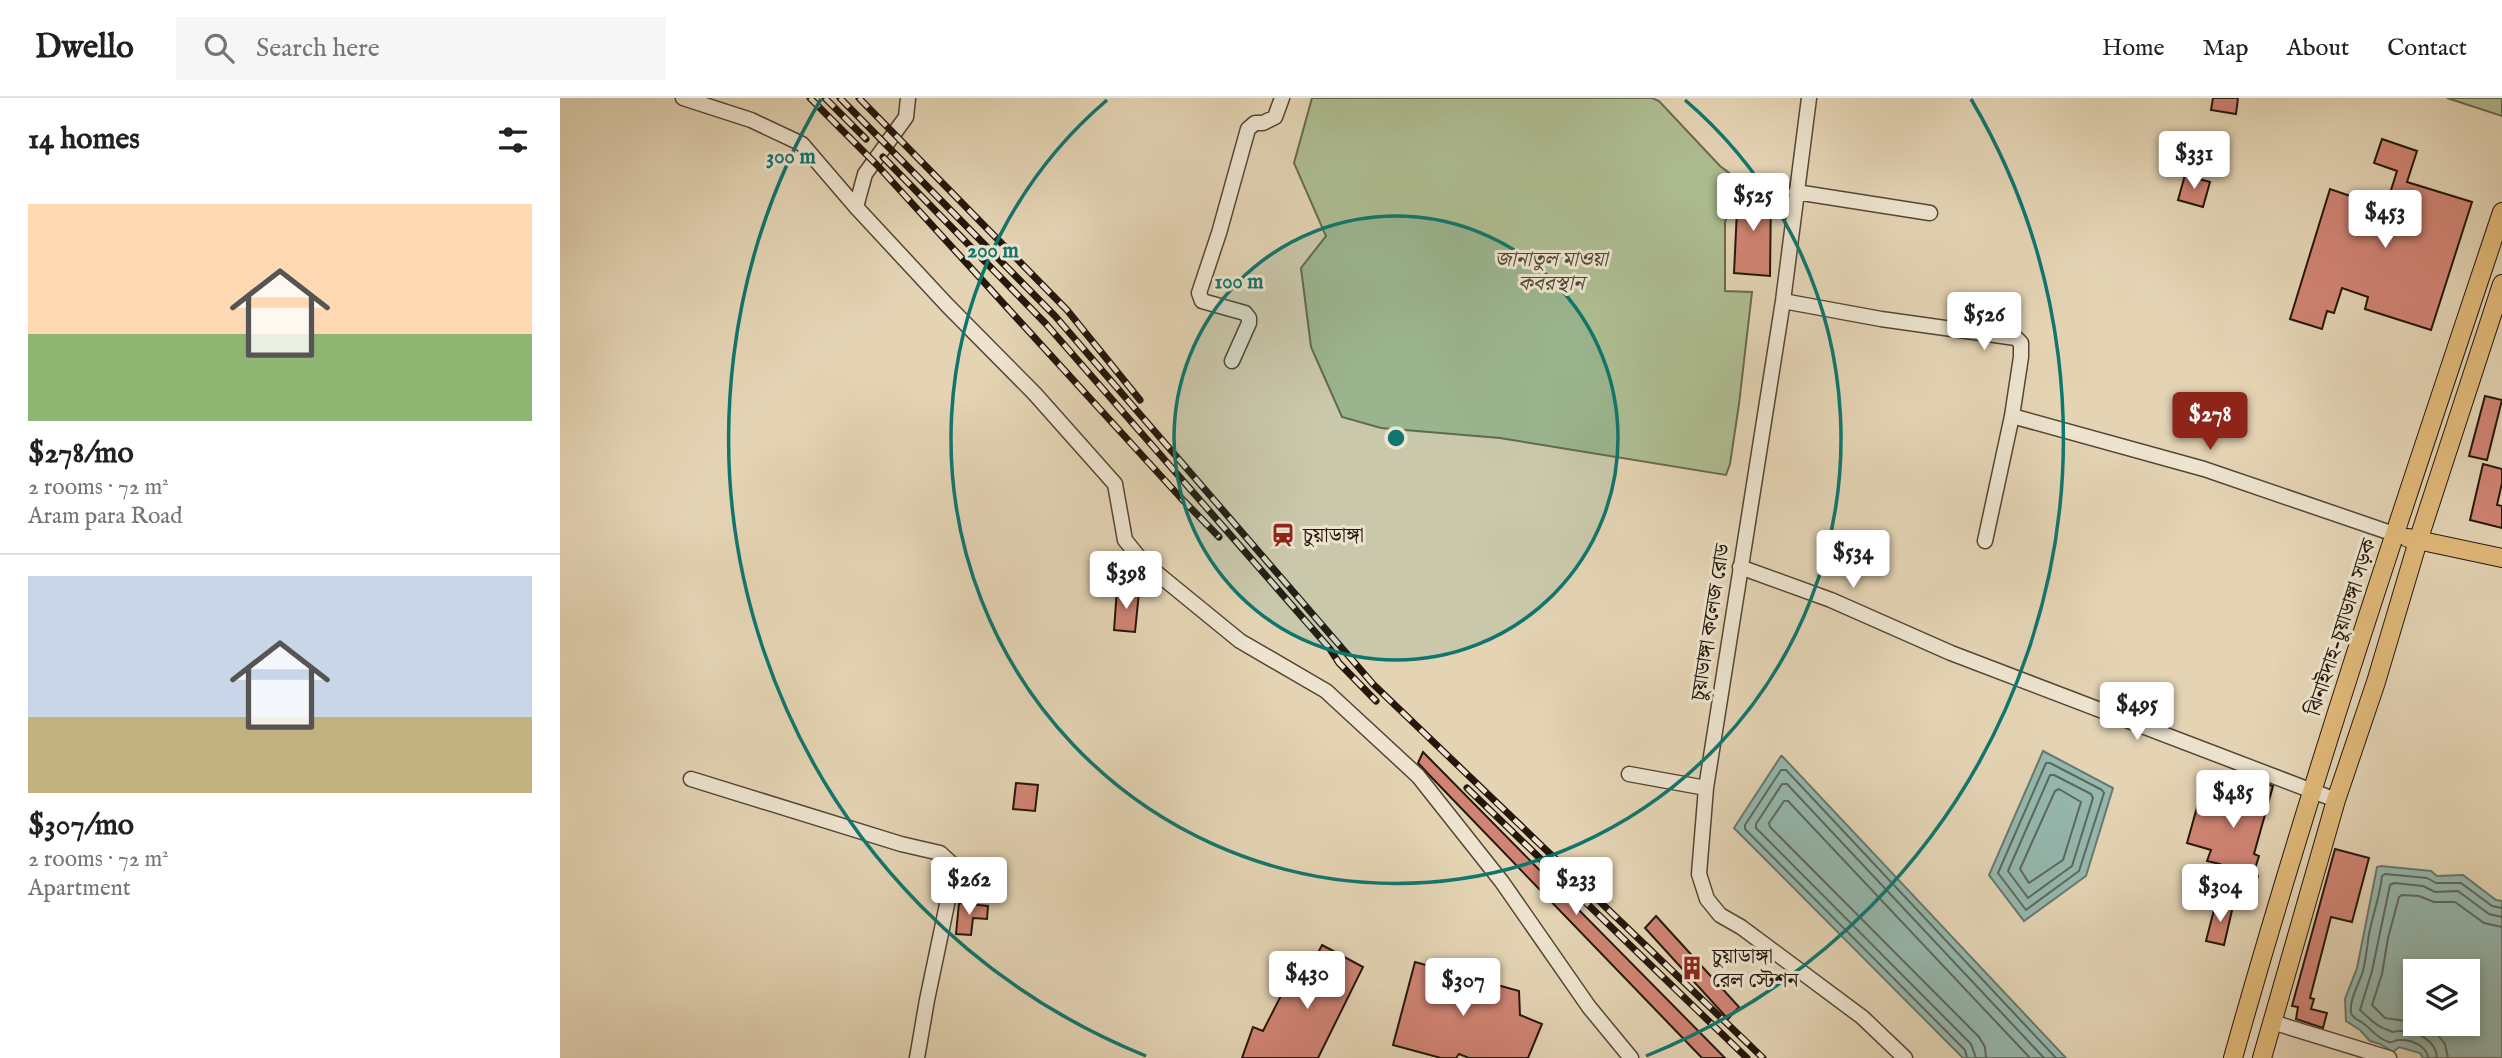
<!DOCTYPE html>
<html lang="en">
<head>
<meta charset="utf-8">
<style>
  :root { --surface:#fff; --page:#f6f6f6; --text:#202124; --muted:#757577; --line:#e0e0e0; --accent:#8f2418 }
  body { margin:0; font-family:"IM FELL English","Noto Serif Bengali",serif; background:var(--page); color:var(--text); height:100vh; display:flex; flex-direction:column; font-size:26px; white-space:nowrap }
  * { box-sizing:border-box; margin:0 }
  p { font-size:23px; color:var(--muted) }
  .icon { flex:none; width:38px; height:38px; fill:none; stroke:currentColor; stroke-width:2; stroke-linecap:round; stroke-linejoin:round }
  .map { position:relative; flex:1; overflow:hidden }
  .details { display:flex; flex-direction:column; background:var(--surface); width:560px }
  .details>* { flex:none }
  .buttons { position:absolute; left:1843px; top:861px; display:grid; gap:14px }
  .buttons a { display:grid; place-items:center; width:77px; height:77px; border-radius:0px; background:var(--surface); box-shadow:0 4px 10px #0003; font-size:35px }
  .price { position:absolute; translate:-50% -60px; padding:0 16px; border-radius:7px; background:#fff; color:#222; font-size:23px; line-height:46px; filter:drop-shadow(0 2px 4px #0008) }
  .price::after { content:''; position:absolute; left:50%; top:42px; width:21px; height:16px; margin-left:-10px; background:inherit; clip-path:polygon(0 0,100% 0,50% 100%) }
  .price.active { background:var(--accent); color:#fff }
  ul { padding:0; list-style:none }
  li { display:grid; align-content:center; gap:14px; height:371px; padding:0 28px }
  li+li { border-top:2px solid var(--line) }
  li span { display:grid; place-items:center; height:217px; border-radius:0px; color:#555 }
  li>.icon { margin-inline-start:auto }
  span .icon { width:126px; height:126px; fill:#fffc; stroke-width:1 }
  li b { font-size:30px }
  h2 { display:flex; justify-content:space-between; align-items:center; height:84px; padding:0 28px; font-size:30px }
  header { display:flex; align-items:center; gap:42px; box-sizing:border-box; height:98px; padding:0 35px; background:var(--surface); border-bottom:2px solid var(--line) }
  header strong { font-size:33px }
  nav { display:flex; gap:38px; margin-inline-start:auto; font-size:24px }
  .search { width:490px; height:63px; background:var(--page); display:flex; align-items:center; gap:18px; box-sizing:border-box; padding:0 24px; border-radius:0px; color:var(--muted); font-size:26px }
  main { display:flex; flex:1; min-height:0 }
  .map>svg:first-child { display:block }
  .green { fill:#aebe92; stroke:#696a4e; stroke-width:2 }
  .water { fill:#95b8af; stroke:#68786d; stroke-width:2; fill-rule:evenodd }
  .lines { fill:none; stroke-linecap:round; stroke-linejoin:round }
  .shore { stroke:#5c685d; stroke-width:2 }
  .building { fill:#d18474; stroke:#24170b; stroke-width:2 }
  .minor-casing { stroke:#544635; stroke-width:17 }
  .major-casing { stroke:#24170b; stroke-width:20 }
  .minor { stroke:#ede3ce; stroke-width:14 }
  .major { stroke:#e2ba7a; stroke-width:18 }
  .rail-casing { stroke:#24170b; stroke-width:7 }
  .rail { stroke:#ede3ce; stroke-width:4.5; stroke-dasharray:13; stroke-linecap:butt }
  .ring { fill:none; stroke:#0f766e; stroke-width:3.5 }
  .labels { text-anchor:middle; stroke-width:6; stroke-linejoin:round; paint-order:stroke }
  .park-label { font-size:21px; font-style:italic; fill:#4d4934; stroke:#ede3ce }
  .poi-label { font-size:21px; fill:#24170b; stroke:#ede3ce; text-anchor:start }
  .street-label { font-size:21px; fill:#24170b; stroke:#ede3ce }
  .centre { fill:#0f766e; stroke:#ede3ce; stroke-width:3.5 }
  .ring-label { font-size:21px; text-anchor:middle; font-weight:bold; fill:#0f766e; stroke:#ede3ce; stroke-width:6; stroke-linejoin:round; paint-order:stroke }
</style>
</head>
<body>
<header>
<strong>Dwello</strong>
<div class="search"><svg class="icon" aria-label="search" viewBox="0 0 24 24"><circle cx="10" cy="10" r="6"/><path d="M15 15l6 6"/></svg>Search here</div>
<nav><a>Home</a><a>Map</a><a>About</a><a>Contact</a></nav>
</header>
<main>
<section class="details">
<h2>14 homes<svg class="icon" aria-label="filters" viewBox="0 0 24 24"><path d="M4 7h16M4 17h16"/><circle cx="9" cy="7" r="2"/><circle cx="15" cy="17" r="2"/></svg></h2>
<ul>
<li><span style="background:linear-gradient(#ffd9b3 60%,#8fb573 0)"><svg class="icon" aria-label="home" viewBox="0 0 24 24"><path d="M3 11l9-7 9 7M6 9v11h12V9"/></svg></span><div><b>$278/mo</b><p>2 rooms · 72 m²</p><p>Aram para Road</p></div></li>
<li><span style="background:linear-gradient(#c9d6e8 65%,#c2b280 0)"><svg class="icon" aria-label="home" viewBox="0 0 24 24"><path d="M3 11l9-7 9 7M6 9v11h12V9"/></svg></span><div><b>$307/mo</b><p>2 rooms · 72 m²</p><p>Apartment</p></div></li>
</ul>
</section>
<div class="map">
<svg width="1942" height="960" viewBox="0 0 1942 960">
  <rect width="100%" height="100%" fill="#e4d4b4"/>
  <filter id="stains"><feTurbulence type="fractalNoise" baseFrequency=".00286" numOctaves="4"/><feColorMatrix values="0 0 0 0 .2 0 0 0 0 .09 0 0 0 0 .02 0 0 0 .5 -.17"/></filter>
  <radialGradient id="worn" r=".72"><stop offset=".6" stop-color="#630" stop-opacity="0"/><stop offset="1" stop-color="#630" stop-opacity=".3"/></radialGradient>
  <path class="green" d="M752,0H1092L1099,3L1160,68L1176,80L1165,125V193L1192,194L1179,306L1170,366L1166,377L940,340L821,330L782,319L751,249L741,170L766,138L734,65Z
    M1887,0H1942V18Z"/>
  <path class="water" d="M1483,653L1553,690L1526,778L1464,823L1429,777Z
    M1221,658H1222L1506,960H1403L1174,730Z
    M1821,768L1871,773L1877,778L1903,777L1936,802L1942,803V960H1863L1860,955L1839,949L1833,954L1820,946L1810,943L1800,932L1786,923L1785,901L1797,870L1817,769ZM1855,873H1908V926H1855Z"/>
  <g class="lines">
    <path class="shore" d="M1486,665H1490L1542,692L1544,695L1519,773L1466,812L1438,775Z
      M1490,677H1494L1531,696L1533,700L1512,768L1468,800L1448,773Z
      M1499,691L1521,704L1503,762L1469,785L1460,771L1495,693Z
      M1407,960L1405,952L1185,731V727L1221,672H1226L1496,960
      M1416,960L1411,946L1196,730V726L1222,686H1227L1484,960
      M1426,960L1425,949L1419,939L1210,729L1209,725L1224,703H1228L1470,960
      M1868,960C1867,948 1851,941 1839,942C1833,942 1835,945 1829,944C1818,941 1812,932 1803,925C1799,922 1793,921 1791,915C1789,902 1799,886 1803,873C1806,861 1807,849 1809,836C1813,816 1820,798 1822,778L1825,776L1867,780L1876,785H1901L1932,808L1942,810
      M1877,960C1876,942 1856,932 1839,933C1829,933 1837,936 1828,932C1817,929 1809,920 1800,912L1812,873L1830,787L1834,785L1863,788L1875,794L1898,793L1929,816L1942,819
      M1888,960L1885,946L1875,933L1846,923L1825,920L1812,907L1822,876L1828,840L1839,799L1842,797L1859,798L1874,804H1895L1924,825L1942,829"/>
  </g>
  <path class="building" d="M1653,0H1678L1676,16L1651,12Z
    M1822,41L1857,53L1847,84L1912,104L1871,232L1805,211L1808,199L1782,190L1774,215L1767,213L1762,231L1730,221L1770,91L1799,101L1795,116L1821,124L1837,73L1814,65Z
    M1625,77L1650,84L1643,109L1618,102Z
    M1178,91L1211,94L1210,178L1174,175Z
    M1925,298L1942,302L1927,362L1909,358Z
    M1923,366L1942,371V385L1937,407L1942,408V430L1910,422Z
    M557,491L579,494L575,534L554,532Z
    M863,654L1165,960H1142L875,683L858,665Z
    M1681,676L1713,688L1694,756L1699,758L1693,777L1698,778L1694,791L1656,779L1660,766L1647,763L1651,752L1627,745L1641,695L1673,704Z
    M456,685L478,687L475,713L453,711Z
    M1775,751L1809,760L1792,824L1771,819L1750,900L1754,901L1751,911L1767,915L1763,930L1736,921L1738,909L1732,908Z
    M1656,804L1673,808L1664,847L1646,843Z
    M399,805L428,808L427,821L413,820L411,837L396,836Z
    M1096,818L1179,909L1168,921L1085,830Z
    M762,847L803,869L758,960H682L693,929L703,933L730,880L742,886Z
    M855,864L959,893L960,917L982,926L968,960H909L899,956L896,960H881L833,947Z"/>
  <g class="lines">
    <g class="minor-casing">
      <path id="minor" d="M123,0L191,22L242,46L296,109
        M348,0L346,19L305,76L296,109L387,207L475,296L555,386L565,442L582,463L680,543L766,593L858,678L942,784L1029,909L1071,960
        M1249,0L1223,203L1146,690L1139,776L1147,801L1160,817L1181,829L1302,919L1345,960
        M1236,94L1370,115
        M1223,203L1321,221L1456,240L1461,245V259L1452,318L1425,443
        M672,263L689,225V220L685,215L642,203L639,195L659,135L688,31L695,25H703L715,19L722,0
        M1452,318L1644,371L1834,436
        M1180,469L1271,502L1391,555L1776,702
        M1069,676L1146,690
        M131,681L341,746L380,755L392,766L394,773L367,902L357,960
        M1712,924L1829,960"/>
    </g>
    <g class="major-casing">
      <path id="major" d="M1848,440L1942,460
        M1673,960C1753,675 1848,395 1942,114
        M1702,960L1776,702L1816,584L1858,443L1942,186"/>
    </g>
    <use href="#minor" class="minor"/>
    <use href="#major" class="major"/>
    <g class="rail-casing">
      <path id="rail" d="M250,0L317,67L620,399L659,439
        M265,0L306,41
        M280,0L495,218L813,586L1203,960
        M299,0L507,212L580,302
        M323,59L486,226L770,551L779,565L816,603
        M907,690L1187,960"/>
    </g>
    <use href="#rail" class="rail"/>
  </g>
  <circle cx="836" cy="340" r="222" fill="#0f766e" fill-opacity=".12"/>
  <g class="ring">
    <circle cx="836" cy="340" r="222"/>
    <path d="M1125 2A445 445 0 1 1 547 2"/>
    <path d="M586 958A667 667 0 0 1 261 1M1411 1A667 667 0 0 1 1086 958"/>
  </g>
  <defs>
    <g id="station-bare" transform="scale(1.89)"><path d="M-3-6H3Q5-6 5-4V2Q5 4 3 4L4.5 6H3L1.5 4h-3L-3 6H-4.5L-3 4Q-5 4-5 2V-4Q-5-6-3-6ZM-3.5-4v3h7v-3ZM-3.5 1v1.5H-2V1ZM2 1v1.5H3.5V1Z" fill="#8f2418" stroke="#ede3ce" stroke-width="2.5" paint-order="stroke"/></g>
    <g id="building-bare" transform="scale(1.89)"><path d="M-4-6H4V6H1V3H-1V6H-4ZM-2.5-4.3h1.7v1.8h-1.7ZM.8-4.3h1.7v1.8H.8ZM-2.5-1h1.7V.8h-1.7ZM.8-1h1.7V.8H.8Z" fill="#8f2418" stroke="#ede3ce" stroke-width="2.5" paint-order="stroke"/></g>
  </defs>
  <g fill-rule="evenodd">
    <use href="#station-bare" x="723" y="437"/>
    <use href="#building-bare" x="1132" y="870"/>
  </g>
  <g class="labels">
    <g class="park-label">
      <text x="991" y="168">জানাতুল মাওয়া<tspan x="991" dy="24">কবরস্থান</tspan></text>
    </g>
    <g class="poi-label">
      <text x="743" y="444">চুয়াডাঙ্গা</text>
      <text x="1152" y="865">চুয়াডাঙ্গা<tspan x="1152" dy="24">রেল স্টেশন</tspan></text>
    </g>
    <g class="street-label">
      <text transform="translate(1150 524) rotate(-81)" y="7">চুয়াডাঙ্গা কলেজ রোড</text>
      <text transform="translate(1781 529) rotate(-72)" y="7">ঝিনাইদাহ-চুয়াডাঙ্গা সড়ক</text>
    </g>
  </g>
  <circle cx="836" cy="340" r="10" class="centre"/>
  <g class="ring-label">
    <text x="231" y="65">300 m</text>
    <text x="433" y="159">200 m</text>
    <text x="679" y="190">100 m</text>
  </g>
  <rect width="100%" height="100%" filter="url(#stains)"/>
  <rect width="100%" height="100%" fill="url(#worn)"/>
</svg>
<div class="buttons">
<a><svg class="icon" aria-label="layers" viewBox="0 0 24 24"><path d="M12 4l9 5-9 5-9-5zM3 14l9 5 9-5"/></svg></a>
</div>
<b class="price" style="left:1634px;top:93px">$331</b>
<b class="price" style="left:1193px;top:135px">$525</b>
<b class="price" style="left:1825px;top:152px">$453</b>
<b class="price" style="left:1424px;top:254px">$526</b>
<b class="price active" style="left:1650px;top:354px">$278</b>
<b class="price" style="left:1293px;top:492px">$534</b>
<b class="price" style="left:566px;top:513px">$398</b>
<b class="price" style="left:1577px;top:644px">$495</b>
<b class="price" style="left:1673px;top:732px">$485</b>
<b class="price" style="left:409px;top:819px">$262</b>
<b class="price" style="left:1016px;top:819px">$233</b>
<b class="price" style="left:1660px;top:826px">$304</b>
<b class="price" style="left:747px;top:913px">$430</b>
<b class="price" style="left:903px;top:920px">$307</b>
</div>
</main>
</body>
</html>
